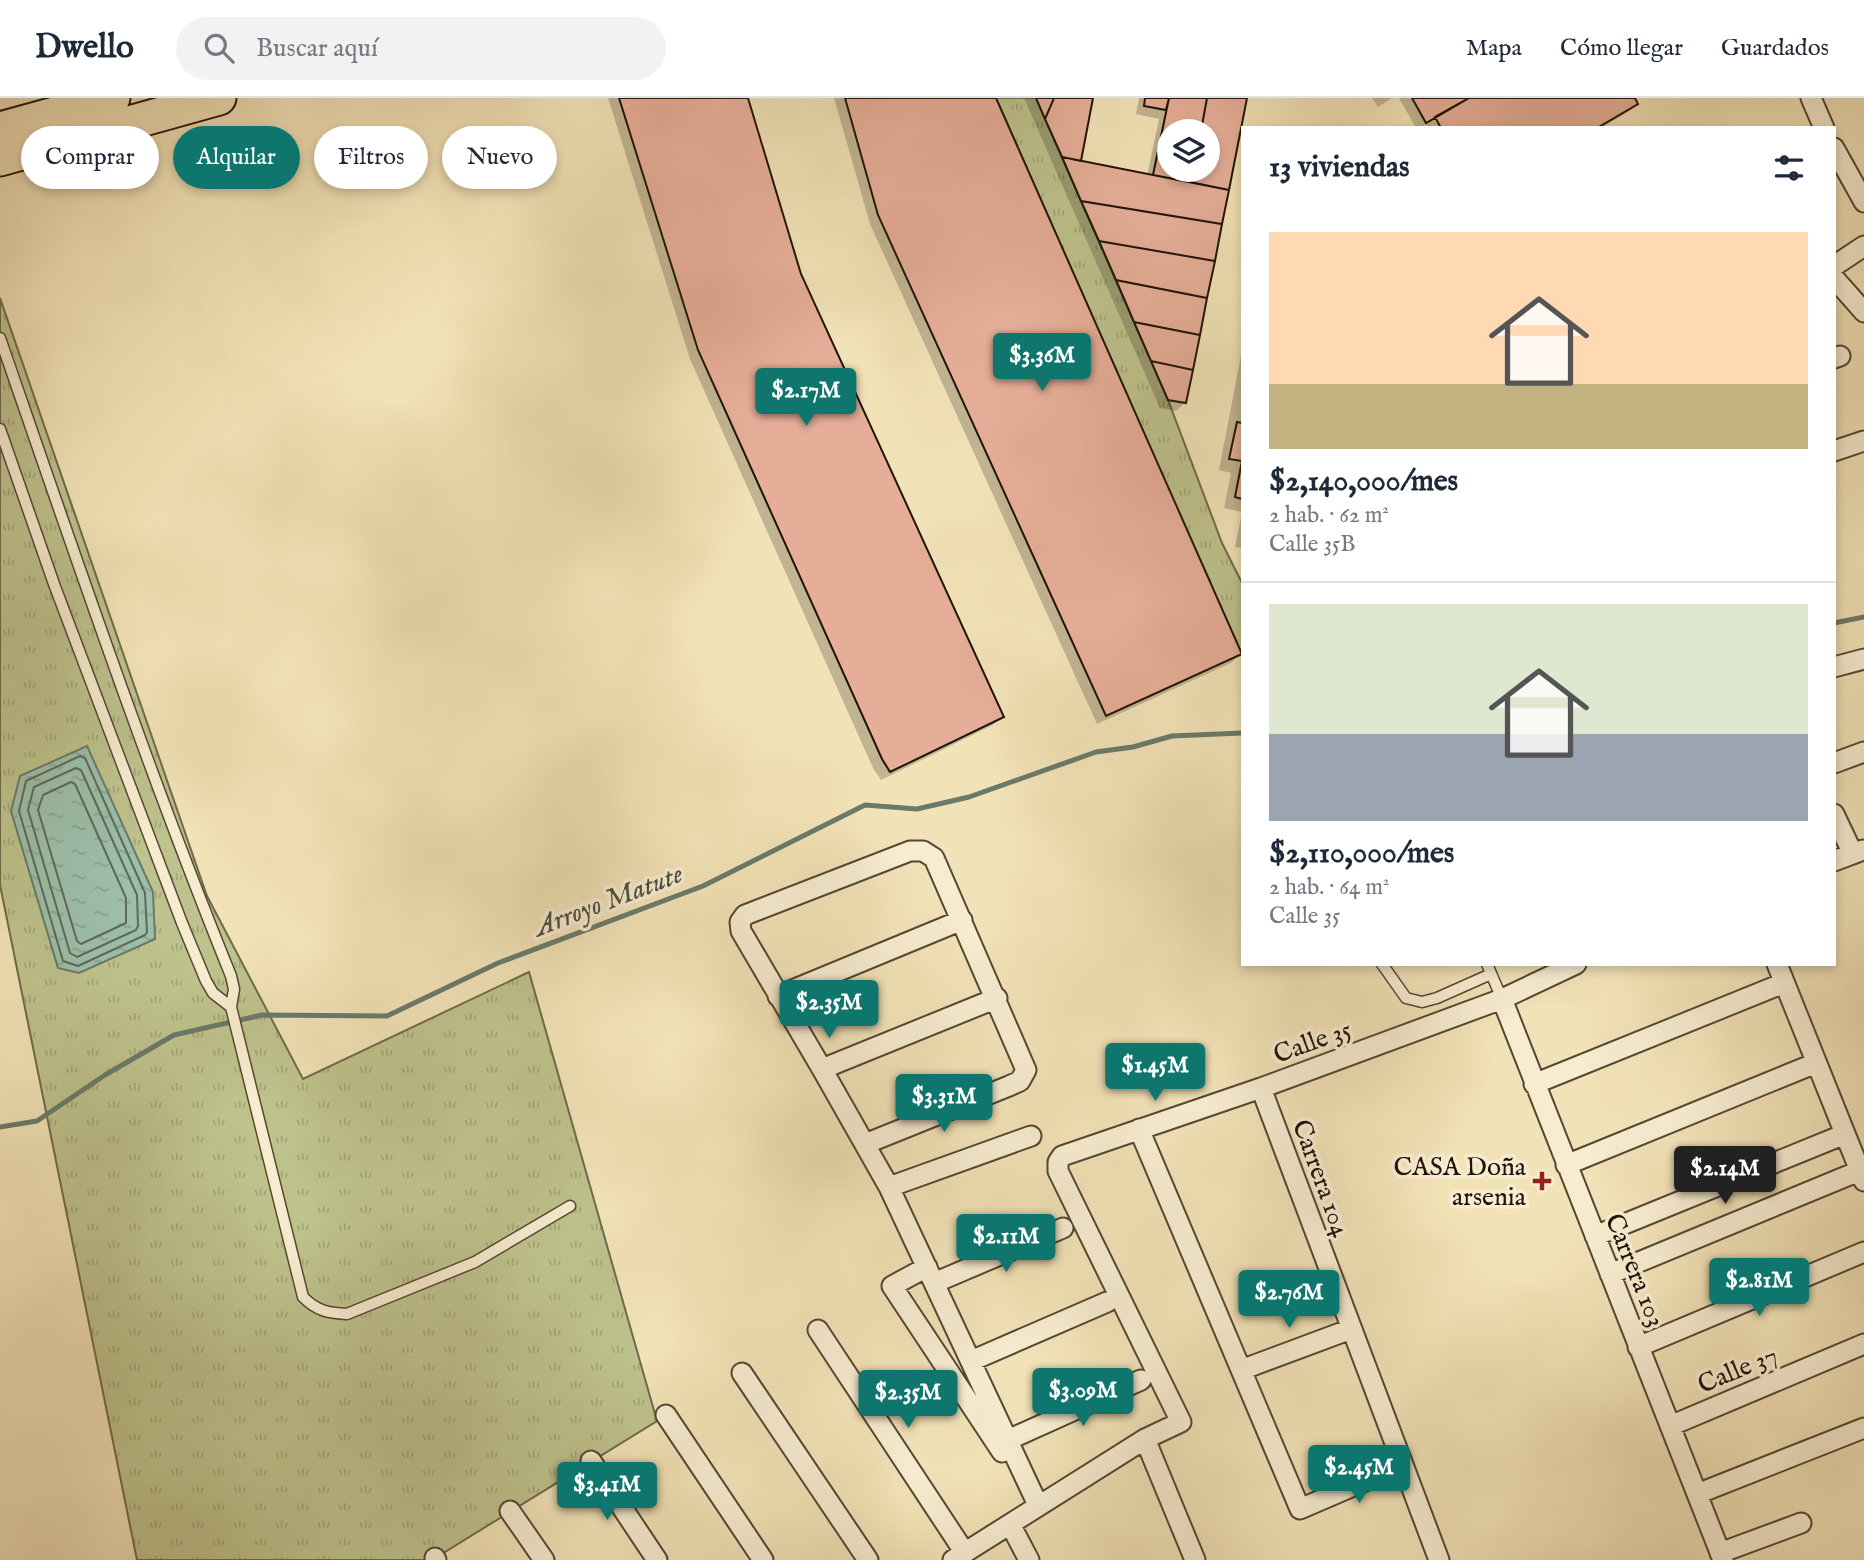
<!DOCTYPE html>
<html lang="es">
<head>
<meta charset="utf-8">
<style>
  :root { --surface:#fff; --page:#f2f2f3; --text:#1f2937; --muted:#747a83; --line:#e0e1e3; --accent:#0f766e }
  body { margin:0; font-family:"IM FELL English",serif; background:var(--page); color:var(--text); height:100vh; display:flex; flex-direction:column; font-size:26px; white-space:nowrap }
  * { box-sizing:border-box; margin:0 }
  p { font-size:23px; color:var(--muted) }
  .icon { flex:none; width:38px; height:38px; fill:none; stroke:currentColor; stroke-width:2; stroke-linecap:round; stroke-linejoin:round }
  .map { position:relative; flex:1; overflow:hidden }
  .side { position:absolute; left:1241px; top:28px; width:595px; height:840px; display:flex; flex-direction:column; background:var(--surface); border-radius:0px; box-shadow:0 4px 10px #0003 }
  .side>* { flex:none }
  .hud { position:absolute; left:21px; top:28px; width:665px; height:63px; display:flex; gap:14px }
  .buttons { position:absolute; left:1157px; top:21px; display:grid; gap:14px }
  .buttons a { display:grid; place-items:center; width:63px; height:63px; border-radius:50%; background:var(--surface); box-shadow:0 4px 10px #0003; font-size:35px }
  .price { position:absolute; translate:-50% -60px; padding:0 16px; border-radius:7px; background:var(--accent); color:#fff; font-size:23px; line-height:46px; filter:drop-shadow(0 2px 4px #0008) }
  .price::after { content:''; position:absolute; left:50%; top:42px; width:21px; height:16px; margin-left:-10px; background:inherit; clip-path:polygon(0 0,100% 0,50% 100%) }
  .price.selected { background:#222; color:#fff }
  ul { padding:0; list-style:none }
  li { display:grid; align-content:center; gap:14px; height:371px; padding:0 28px }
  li+li { border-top:2px solid var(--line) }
  li span { display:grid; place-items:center; height:217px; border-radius:0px; color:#555 }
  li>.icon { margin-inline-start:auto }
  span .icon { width:126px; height:126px; fill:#fffc; stroke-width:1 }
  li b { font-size:30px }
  h2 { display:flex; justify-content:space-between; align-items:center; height:84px; padding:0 28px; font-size:30px }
  .pill { padding:0 24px; border-radius:32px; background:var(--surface); box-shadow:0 4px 10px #0003; font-size:24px; line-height:63px }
  .pill.selected { background:var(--accent); color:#fff }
  header { display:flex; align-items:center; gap:42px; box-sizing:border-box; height:98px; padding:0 35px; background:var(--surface); border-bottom:2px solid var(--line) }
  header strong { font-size:33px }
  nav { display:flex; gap:38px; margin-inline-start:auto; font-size:24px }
  .search { width:490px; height:63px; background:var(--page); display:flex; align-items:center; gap:18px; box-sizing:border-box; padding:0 24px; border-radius:38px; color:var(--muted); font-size:26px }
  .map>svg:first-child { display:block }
  .grass { fill:url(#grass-tufts); stroke:#6f6a4a; stroke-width:2 }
  .water { fill:url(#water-ripples); stroke:#6a7a6a; stroke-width:2 }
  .shadow { fill:#0003; fill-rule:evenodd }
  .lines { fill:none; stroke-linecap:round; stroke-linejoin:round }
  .shore { stroke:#5e695a; stroke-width:2 }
  .stream { stroke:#6a7a6a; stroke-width:5 }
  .building { fill:#e6ae98; stroke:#201309; stroke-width:2 }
  .service-casing { stroke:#544734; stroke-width:13 }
  .minor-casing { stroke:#544734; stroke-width:23 }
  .trunk-casing { stroke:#201309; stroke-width:37 }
  .service { stroke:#f7ecd0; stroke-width:10 }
  .minor { stroke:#f7ecd0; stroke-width:19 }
  .trunk { stroke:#f2e2b7; stroke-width:33 }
  .poi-dot { fill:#8f2418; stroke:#f7ecd0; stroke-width:2.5 }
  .labels { text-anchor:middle; stroke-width:7; stroke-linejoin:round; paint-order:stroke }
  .street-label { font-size:26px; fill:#201309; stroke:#f7ecd0 }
  .poi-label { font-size:26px; fill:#201309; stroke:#f7ecd0; text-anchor:end }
  .water-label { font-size:28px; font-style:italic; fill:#4b4f41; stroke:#f7ecd0 }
</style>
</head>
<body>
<header>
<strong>Dwello</strong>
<div class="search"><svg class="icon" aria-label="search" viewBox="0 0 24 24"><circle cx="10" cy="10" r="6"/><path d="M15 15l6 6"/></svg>Buscar aquí</div>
<nav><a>Mapa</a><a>Cómo llegar</a><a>Guardados</a></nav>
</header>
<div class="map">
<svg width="1864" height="1462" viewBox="0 0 1864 1462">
  <defs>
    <pattern id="grass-tufts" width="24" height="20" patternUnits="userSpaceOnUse" patternTransform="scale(1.75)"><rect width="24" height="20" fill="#bec28c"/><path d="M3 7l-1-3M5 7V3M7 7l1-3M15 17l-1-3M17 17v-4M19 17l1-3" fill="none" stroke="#a3a677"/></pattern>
    <pattern id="water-ripples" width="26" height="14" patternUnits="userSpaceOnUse" patternTransform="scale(1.75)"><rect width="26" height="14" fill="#9cbfaa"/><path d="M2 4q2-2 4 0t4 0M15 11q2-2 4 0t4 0" fill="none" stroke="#86a391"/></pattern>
  </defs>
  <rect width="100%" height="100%" fill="#f2e2b7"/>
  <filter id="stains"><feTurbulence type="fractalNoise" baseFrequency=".00286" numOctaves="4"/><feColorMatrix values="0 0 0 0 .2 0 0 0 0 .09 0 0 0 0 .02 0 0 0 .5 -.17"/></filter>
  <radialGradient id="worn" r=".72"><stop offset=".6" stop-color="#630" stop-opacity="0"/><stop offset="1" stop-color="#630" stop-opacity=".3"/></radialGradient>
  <path class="grass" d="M996,0H1036L1168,302L1222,445L1242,485V558Z
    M0,200L207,798L303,981L529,874L657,1323L432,1462H137L0,787Z"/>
  <path class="water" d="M87,648L153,794L155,841L79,875L58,870L11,713L20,678Z"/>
  <path class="shadow" d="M608,0H746L800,177L1001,619L993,627L881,682L873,670L690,261Z
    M834,0H994L1240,556L1231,565L1097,626L870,126Z
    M1024,0H1091L1079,64L1147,78L1159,21L1136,16L1139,0H1246L1185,305L1176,313L1160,310ZM1169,33H1208V72H1169Z
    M1372,0H1392L1378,9Z
    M1399,0H1633L1636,6L1628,14L1601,30H1428L1426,27L1416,30Z
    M1242,252V450L1235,449L1242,414L1224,410L1231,375L1219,372Z"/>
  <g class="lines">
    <path class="shore" d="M80,658L85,660L145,795L147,834L145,837L78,868L63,863L19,713L26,683Z
      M76,670L81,672L137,797L138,828L136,832L77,859L70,855L28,712L34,689Z
      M71,684L75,686L126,800V825L81,846L77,843L38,712L43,697Z"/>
    <path class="stream" d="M1834,525L1864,519
      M0,1029L37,1023L105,977L174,937L262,917L387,918L498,865L703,788L865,707L917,711L969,699L1096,654L1133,649L1172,638L1242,635"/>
  </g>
  <path class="building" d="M619,0H748L801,176L1004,619L890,674L882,661L698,252Z
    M845,0H996L1242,556L1106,618L878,117Z
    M1036,0H1054L1045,21Z
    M1054,0H1093L1081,63L1062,59L1045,21Z
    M1145,0H1169L1166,12L1144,8Z
    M1169,0H1207L1201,33H1169V72H1193L1190,84L1153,77Z
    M1207,0H1247L1229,92L1190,84L1193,72H1208V33H1201Z
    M1412,0H1469L1426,25Z
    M1469,0H1635L1638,6L1597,30H1441L1435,19Z
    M1062,59L1229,92L1222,126L1081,103Z
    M1081,103L1222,126L1215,163L1099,143Z
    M1099,143L1215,163L1207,200L1116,182Z
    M1116,182L1207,200L1200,237L1134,224Z
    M1134,224L1200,237L1193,272L1151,263Z
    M1151,263L1193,272L1186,305L1168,302Z
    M1237,324L1242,325V363L1229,361Z
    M1242,363V401L1235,399Z"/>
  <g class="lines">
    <g class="service-casing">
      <path id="service" d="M0,240C74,454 146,668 231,878L234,891L231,909L303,1199C317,1213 328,1215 347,1216L475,1164L570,1108
        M0,331L54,486L182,825L206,883L213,895L231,909
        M1382,866L1406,900L1422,904L1437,900L1491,876
        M1487,866L1502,901"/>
    </g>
    <g class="minor-casing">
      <path id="minor" d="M1811,0L1824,30
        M1834,50L1864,104
        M1834,168L1864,148
        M1834,180L1864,214
        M1834,260L1840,258
        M1834,353L1864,343
        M1834,569L1864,561
        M1834,665L1864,654
        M1834,716L1853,756
        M1834,763L1863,752
        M1777,866L1864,1083
        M778,898L962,822
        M1502,901L1723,1462
        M822,971L997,900
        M1534,986L1784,885
        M1261,990L1439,1462
        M1139,1031L1300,1411L1402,1367
        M865,1046L1009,988L1020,983L1026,972L934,760L923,753H910L745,817L740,824L741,833L822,971L889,1089L1038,1407
        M1566,1067L1816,965
        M889,1089L1031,1038
        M1595,1138L1845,1036
        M927,1169L892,1188L1002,1354
        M1610,1176L1864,1071
        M934,1185L1063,1130
        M818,1232L965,1455
        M1638,1249L1864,1154
        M971,1263L1107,1204
        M1241,1272L1351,1231
        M742,1275L868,1462
        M666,1317L763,1462
        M1670,1328L1864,1246
        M1145,1341L1195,1462
        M1008,1342L1141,1282
        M591,1363L657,1462
        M1697,1396L1864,1330
        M510,1413L544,1462
        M1010,1426L1029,1462
        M1720,1455L1801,1425
        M435,1460L436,1462
        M953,1462L1145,1341L1181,1324L1058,1073V1064L1062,1058L1261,990L1502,901L1576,866"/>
    </g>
    <g class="trunk-casing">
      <path id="trunk" d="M0,31L113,0
        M0,61L219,0"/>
    </g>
    <use href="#service" class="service"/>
    <use href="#minor" class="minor"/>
    <use href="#trunk" class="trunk"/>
  </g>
  <path class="poi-dot" d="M1538.5 1072.5h7v7h7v7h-7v7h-7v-7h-7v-7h7z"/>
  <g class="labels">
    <g class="street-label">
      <text transform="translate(1312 943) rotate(-20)" y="9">Calle 35</text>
      <text transform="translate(1322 1080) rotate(70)" y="9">Carrera 104</text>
      <text transform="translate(1636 1172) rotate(68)" y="9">Carrera 103</text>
      <text transform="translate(1737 1271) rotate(-23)" y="9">Calle 37</text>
    </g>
    <g class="poi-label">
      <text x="1526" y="1077">CASA Doña<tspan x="1526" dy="30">arsenia</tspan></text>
    </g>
    <g class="water-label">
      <text transform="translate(608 801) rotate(-21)" y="10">Arroyo Matute</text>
    </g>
  </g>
  <rect width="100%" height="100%" filter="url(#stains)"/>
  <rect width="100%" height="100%" fill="url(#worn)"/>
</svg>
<div class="buttons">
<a><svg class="icon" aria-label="layers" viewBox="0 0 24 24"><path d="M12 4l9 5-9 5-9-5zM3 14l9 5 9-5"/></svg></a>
</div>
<b class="price" style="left:1042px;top:295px">$3.36M</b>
<b class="price" style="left:806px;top:330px">$2.17M</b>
<b class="price" style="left:829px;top:942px">$2.35M</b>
<b class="price" style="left:1155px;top:1005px">$1.45M</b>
<b class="price" style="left:944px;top:1036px">$3.31M</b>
<b class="price selected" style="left:1725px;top:1108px">$2.14M</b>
<b class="price" style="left:1006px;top:1176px">$2.11M</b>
<b class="price" style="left:1759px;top:1220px">$2.81M</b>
<b class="price" style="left:1289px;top:1232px">$2.76M</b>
<b class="price" style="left:1083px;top:1330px">$3.09M</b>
<b class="price" style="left:908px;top:1332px">$2.35M</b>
<b class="price" style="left:1359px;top:1407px">$2.45M</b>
<b class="price" style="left:607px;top:1424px">$3.41M</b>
<div class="hud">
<a class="pill">Comprar</a>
<a class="pill selected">Alquilar</a>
<a class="pill">Filtros</a>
<a class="pill">Nuevo</a>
</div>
<section class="side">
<h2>13 viviendas<svg class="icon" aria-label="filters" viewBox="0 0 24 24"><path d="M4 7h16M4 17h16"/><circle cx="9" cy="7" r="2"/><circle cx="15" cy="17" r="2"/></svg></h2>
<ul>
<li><span style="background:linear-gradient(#ffd9b3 70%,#c2b280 0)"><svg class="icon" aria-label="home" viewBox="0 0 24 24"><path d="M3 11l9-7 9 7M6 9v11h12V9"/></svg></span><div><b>$2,140,000/mes</b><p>2 hab. · 62 m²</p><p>Calle 35B</p></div></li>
<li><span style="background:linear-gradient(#dfe7d0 60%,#9aa5b1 0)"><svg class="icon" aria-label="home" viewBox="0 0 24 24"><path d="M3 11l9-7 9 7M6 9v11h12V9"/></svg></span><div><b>$2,110,000/mes</b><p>2 hab. · 64 m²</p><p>Calle 35</p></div></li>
</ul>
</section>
</div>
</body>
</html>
